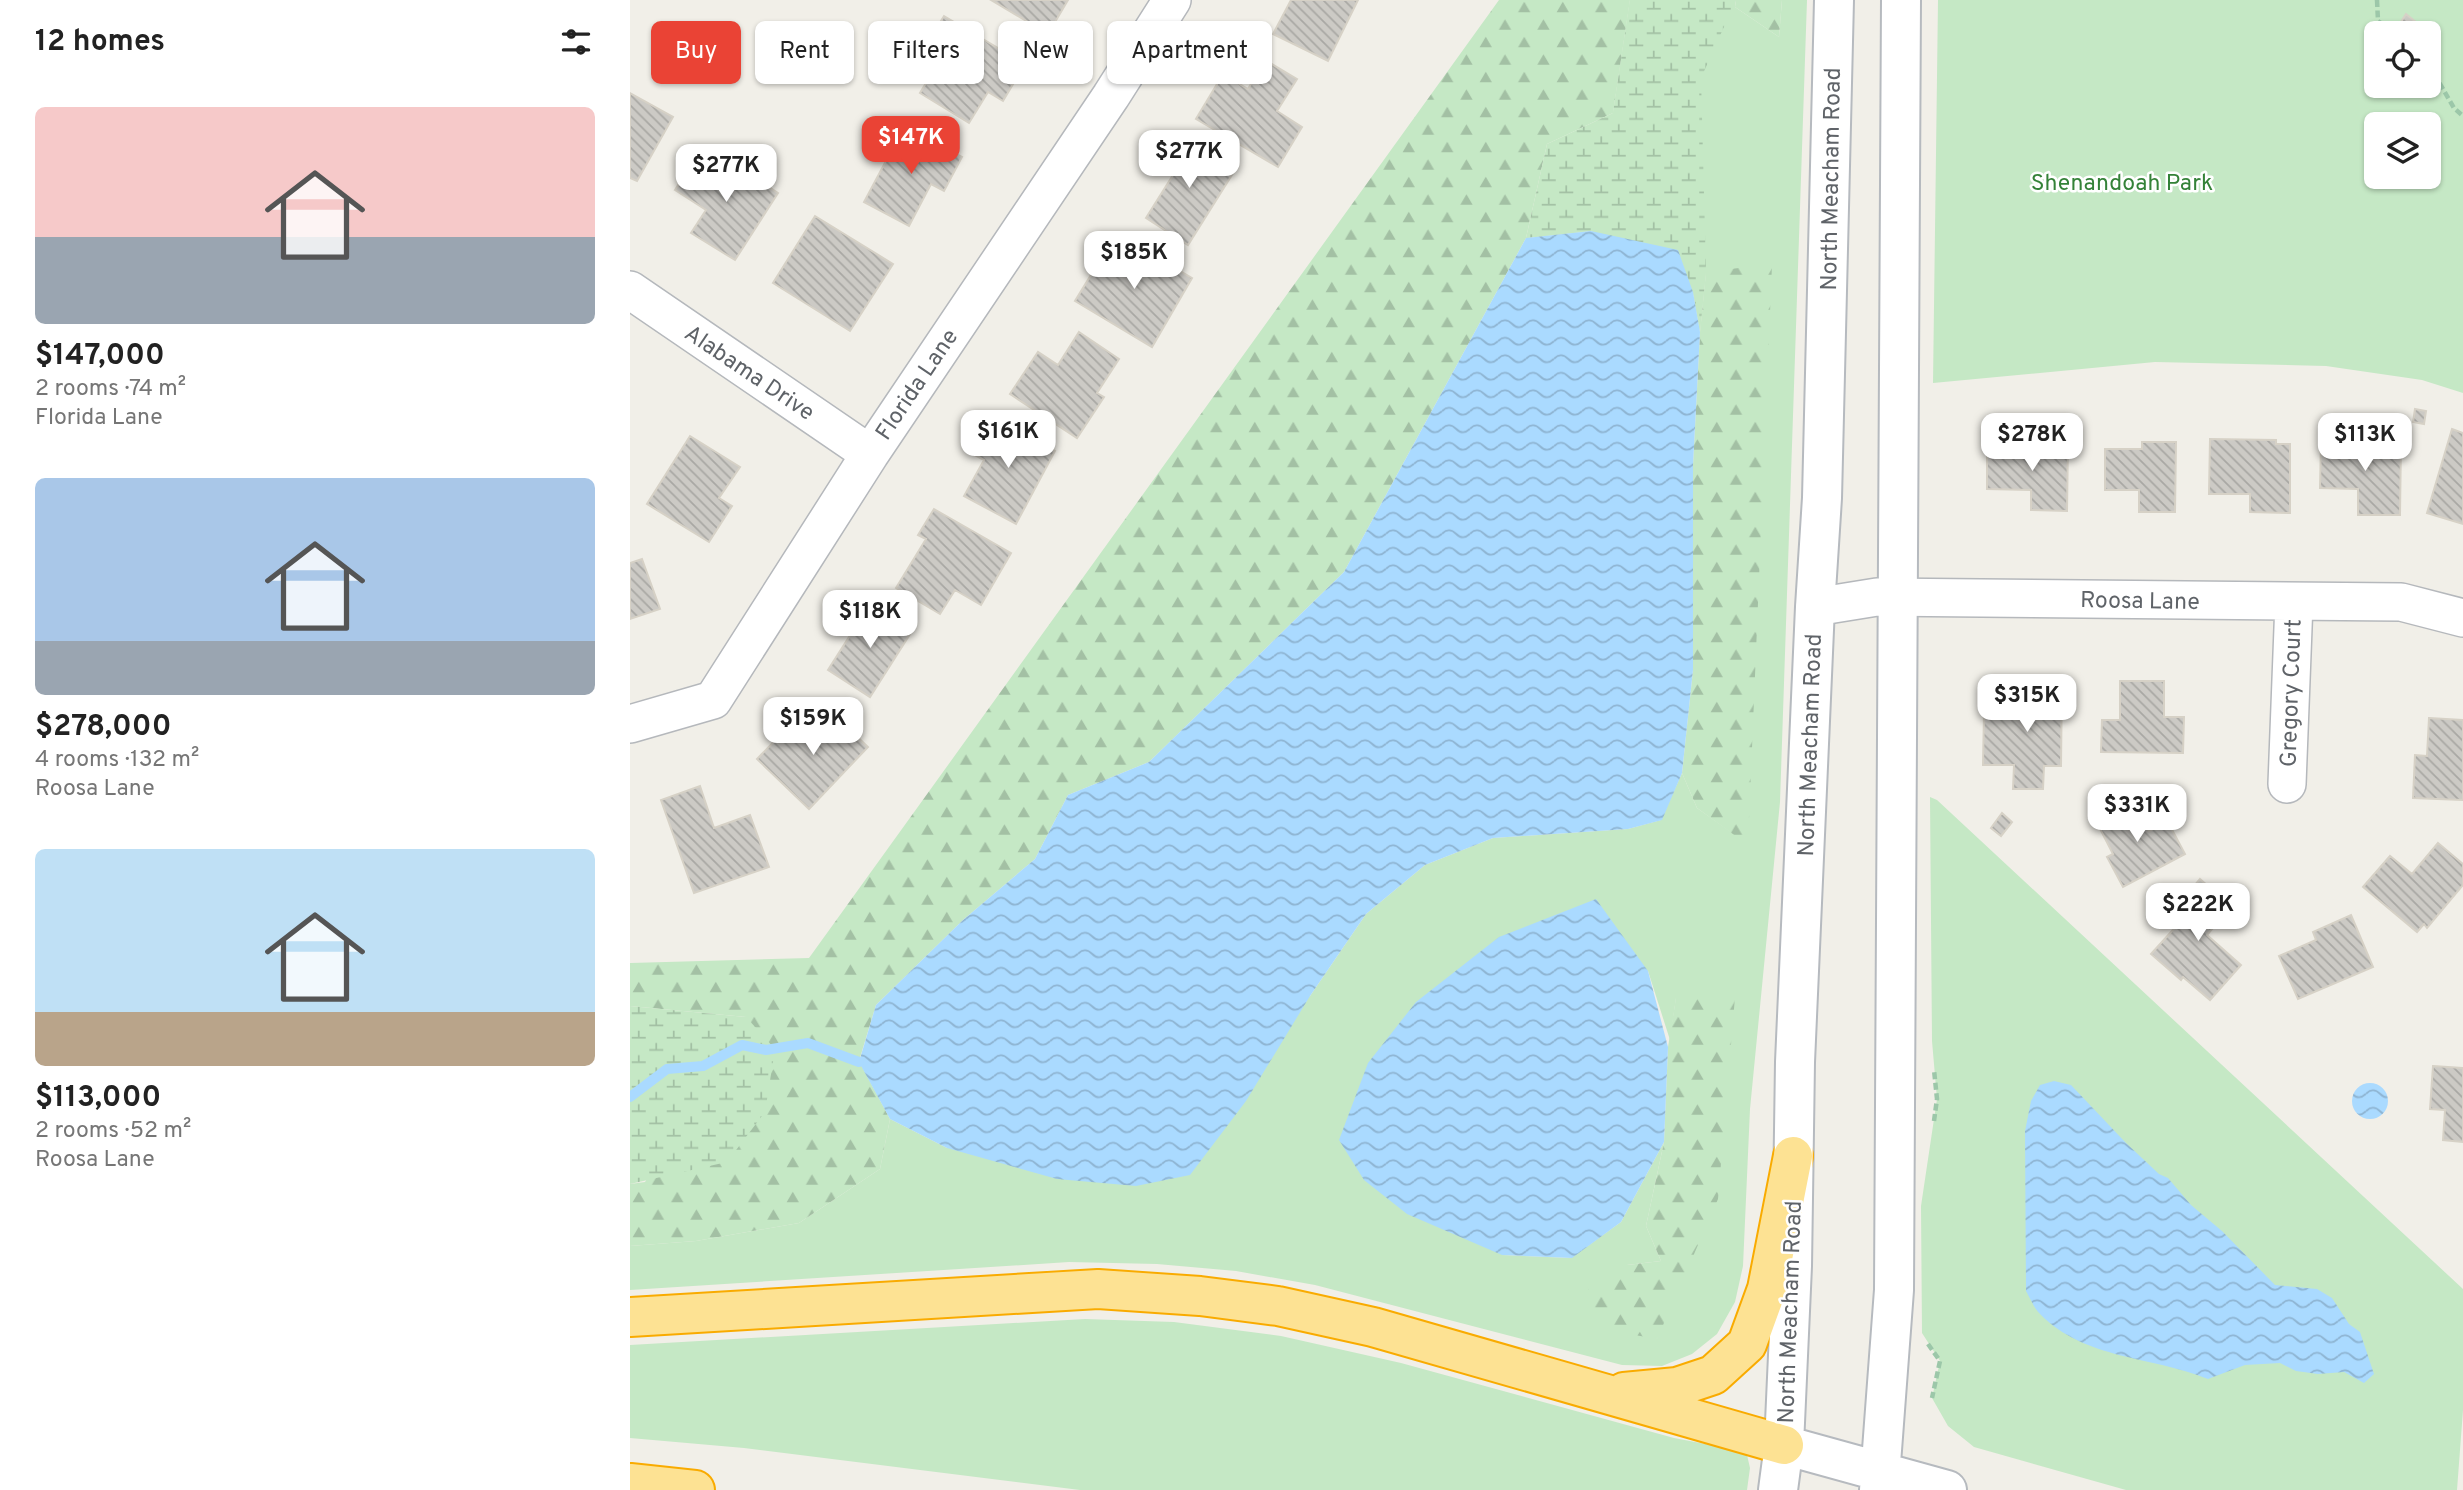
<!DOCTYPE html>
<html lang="en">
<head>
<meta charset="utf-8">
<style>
  :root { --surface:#fff; --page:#f2f2f2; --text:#222; --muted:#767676; --accent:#ea4335 }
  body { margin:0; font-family:Overpass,sans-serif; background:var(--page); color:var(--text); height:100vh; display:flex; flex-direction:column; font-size:26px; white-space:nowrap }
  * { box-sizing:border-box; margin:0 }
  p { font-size:23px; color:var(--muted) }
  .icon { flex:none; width:38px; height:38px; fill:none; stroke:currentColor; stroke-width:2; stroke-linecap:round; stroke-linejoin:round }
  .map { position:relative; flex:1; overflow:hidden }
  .details { display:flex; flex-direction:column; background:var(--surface); width:630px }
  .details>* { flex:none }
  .hud { position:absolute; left:21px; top:21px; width:665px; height:63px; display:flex; gap:14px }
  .buttons { position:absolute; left:1734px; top:21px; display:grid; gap:14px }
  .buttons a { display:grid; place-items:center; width:77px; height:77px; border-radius:10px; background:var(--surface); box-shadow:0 2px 5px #0004; font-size:35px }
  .price { position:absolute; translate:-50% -60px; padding:0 16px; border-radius:14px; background:#fff; color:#222; font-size:23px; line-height:46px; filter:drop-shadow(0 2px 4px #0008) }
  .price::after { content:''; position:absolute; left:50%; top:42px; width:21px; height:16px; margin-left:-10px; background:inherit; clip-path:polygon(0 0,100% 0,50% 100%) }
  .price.selected { background:var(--accent); color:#fff }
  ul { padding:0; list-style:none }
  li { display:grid; align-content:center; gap:14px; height:371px; padding:0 35px }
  li span { display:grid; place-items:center; height:217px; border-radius:10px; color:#555 }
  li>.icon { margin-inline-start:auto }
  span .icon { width:126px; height:126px; fill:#fffc; stroke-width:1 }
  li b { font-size:30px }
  h2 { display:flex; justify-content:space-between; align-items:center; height:84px; padding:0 35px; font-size:30px }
  .chip { padding:0 24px; border-radius:10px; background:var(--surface); box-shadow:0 2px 5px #0004; font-size:24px; line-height:63px }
  .chip.selected { background:var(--accent); color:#fff }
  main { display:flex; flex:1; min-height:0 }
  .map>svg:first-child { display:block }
  .green { fill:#c5e8c5; fill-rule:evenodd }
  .forest { fill:url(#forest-firs) }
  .wetland { fill:url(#wetland-marsh) }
  .water { fill:url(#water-waves) }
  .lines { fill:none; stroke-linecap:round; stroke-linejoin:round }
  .stream { stroke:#aadaff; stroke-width:10 }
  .building { fill:url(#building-back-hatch); stroke:#d6d1c6; stroke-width:2 }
  .street-casing { stroke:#b5b8bc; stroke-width:40 }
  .secondary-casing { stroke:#b6babf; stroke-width:42 }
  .highway-casing { stroke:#f9ab00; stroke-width:42 }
  .path { stroke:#9cc7a9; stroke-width:4.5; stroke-dasharray:7 3.5; stroke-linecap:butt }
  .street { stroke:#fff; stroke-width:37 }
  .secondary { stroke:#fff; stroke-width:38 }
  .highway { stroke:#fde293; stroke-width:38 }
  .labels { text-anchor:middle; stroke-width:5; stroke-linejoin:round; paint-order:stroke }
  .street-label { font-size:23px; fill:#5f6368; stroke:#fff }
  .park-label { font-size:23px; fill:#348238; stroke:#fff }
</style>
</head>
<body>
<main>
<section class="details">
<h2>12 homes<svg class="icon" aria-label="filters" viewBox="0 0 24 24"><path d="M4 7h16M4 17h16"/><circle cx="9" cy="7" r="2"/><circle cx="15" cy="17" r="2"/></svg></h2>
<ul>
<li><span style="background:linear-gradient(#f6c9c9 60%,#9aa5b1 0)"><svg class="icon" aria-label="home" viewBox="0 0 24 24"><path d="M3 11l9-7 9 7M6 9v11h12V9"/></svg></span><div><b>$147,000</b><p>2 rooms · 74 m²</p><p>Florida Lane</p></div></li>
<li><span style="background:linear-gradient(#a9c7e8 75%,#9aa5b1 0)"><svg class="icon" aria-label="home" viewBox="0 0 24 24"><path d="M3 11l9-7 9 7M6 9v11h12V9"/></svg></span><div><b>$278,000</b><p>4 rooms · 132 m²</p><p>Roosa Lane</p></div></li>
<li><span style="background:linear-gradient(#bfe0f5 75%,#b9a48a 0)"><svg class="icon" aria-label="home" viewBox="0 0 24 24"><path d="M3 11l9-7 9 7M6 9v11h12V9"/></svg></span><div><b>$113,000</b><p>2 rooms · 52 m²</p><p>Roosa Lane</p></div></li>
</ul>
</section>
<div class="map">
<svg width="1833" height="1490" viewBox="0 0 1833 1490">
  <defs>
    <pattern id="forest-firs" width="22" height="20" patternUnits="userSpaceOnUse" patternTransform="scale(1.75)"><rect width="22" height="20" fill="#c5e8c5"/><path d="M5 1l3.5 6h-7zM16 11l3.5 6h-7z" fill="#a3c0a4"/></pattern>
    <pattern id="wetland-marsh" width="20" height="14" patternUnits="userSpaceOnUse" patternTransform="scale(1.75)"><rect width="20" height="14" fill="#c5e8c5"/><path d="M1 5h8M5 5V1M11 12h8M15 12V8" fill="none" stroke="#a3c0a4"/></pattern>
    <pattern id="water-waves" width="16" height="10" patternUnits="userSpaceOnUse" patternTransform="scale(1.75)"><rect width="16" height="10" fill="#aadaff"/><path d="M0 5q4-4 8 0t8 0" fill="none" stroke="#8eb4d2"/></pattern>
    <pattern id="building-back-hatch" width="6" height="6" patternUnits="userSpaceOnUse" patternTransform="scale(1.75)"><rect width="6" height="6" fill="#cccac5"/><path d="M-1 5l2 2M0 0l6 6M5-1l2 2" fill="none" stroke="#a9a8a4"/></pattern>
  </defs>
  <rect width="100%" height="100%" fill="#f1efe8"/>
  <path class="green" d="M1000,0H1106L1105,7L1149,37L1152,0H1177L1150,802L1120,1109L1113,1266L1105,1302L1087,1334L1062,1354L1032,1366L992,1365L685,1285L606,1271L527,1264L439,1262L0,1290V1246L66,1241L169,1223L250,1169L260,1119L317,1148L680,996L736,914L795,865L863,838L998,829L1031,820L1052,773L1067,808L1118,844L1076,272L1070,332L1063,292L961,231L896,238L983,113ZM1018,971L1040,1040L1046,998L1027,1339L997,1265L1031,1261L1016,1226L1034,1142L991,1222L941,1258L872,1255Z
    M1308,0H1833V393L1792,380L1696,366L1525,362L1303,383ZM1746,33H1799V86H1746ZM1746,124H1799V177H1746Z
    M1300,797L1307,800L1833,1289V1410L1827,1490H1496L1344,1447L1318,1426L1302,1398L1310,1361L1292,1333L1291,1206L1307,1099L1302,1041Z
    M455,1319L544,1322L651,1336L771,1363L1044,1438L1102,1449L1117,1455L1120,1468L1117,1490H450L114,1448L0,1438V1345Z"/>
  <path class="forest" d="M869,0H1000L983,113L917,144L896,238L714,572L519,762L438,795L405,859L333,920L246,1005L229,1061L260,1119L250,1169L169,1223L66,1241L0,1246V1184L15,1182L116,1017L0,1006V963L179,958Z
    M1106,0H1152L1149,37L1105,7Z
    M1142,264L1118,845L1067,808L1052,773L1063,670V465L1070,332L1076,272Z
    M1105,997L1088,1199L1027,1339L966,1328L957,1283L997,1265L1031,1261L1016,1226L1034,1142L1038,1047L1046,998Z"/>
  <path class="wetland" d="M1000,0H1106L1071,78L1076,272L1070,332L1063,292L995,239L961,231L896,238L917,144L983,113Z
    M0,1006L116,1017L145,1049L135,1112L97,1162L0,1184Z"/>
  <path class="water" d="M961,231L1048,250L1063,292L1070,332L1063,465V670L1052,773L1032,820L998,829L863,838L795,865L736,914L680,996L616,1101L560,1175L506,1186L427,1179L317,1148L260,1119L229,1062L246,1005L333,920L405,859L438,795L519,762L714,572L896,238Z
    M966,899L1018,971L1038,1047L1034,1142L991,1222L942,1258L872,1255L777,1214L734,1180L709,1140L738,1063L786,1002L869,937Z
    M1424,1081L1441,1085L1496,1143L1529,1174L1538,1178L1561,1205L1592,1231L1645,1285L1687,1289L1702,1298L1719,1324L1730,1332L1744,1374L1734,1383L1714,1372L1688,1374L1666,1371L1650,1363L1615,1365L1578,1379C1522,1356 1455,1360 1410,1314C1404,1308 1400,1298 1396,1291L1395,1131L1401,1101L1410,1085Z
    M1722 1101a18 18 0 1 1 36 0a18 18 0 1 1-36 0Z"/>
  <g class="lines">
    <path class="stream" d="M0,1097L37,1069L73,1066L112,1045L136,1050L178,1043L229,1062"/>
  </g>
  <path class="building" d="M361,0H438L418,34Z
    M661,0H728L698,61L643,34Z
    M1776,14L1787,23L1780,33L1769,25Z
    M314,16L395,64L373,101L358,92L339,123L290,93L311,58L294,48Z
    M635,60L667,79L647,111L672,127L648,167L566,119L593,74L618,89Z
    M0,93L43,117L7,181L0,178Z
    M274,127L332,157L314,191L301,184L279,226L234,202Z
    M551,136L605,170L558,245L516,218L543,175L532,167Z
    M68,154L98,173L104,164L148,193L105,260L61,233L76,210L45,190Z
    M185,216L263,264L220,331L143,283Z
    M489,235L562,278L522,347L445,301L464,270L467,272Z
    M449,332L489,359L467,393L474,397L447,438L380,394L408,352L428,365Z
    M1785,409L1796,411L1794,424L1783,422Z
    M363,418L425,451L386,524L334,496L354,460L343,454Z
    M1822,429L1833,433V524L1797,513Z
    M60,436L110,467L89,498L102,506L79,542L17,504Z
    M1580,439L1646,440V444H1660V513L1620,512V494H1579Z
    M1404,441L1438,442L1437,511L1401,510V490L1357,489V446L1404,447Z
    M1691,441L1771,442L1770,515H1728V489L1690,488Z
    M1512,442H1546L1545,512H1509V490H1475V449H1512Z
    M304,509L381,553L351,605L325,590L310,614L266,588L296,539L288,535Z
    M12,559L30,609L0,619V563Z
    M240,604L282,631L240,697L198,670Z
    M1392,680H1432L1431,766H1414L1413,789H1383L1384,765H1353L1354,712L1392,714Z
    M1490,681H1534V717H1554L1553,753L1471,752L1472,720H1490Z
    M197,708L238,747L179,809L127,759L161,724L172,734Z
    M1799,718L1833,720V800L1783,798L1785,755L1797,756Z
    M70,786L84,828L120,815L139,867L64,893L31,800Z
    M1503,802L1519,831L1538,822L1555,854L1493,887L1477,857L1483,854L1466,821Z
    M1372,813L1382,822L1371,836L1361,828Z
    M1808,843L1833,864V885L1797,928L1794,924L1787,932L1733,887L1760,856L1782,874Z
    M1570,879L1601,906L1577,935L1611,965L1580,1000L1553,977L1551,980L1521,954L1551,921L1541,913Z
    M1721,915L1743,967L1668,999L1649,956L1686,940L1683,932Z
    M1803,1066L1833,1068V1142L1813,1140L1815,1110L1800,1109Z"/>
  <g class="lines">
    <g class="street-casing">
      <path id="street" d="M0,290L240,454
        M1185,607L1247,597L1771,602L1833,618
        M0,724L83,700L240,454L481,96L542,0
        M1657,784L1664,602"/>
    </g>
    <g class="secondary-casing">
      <path id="secondary" d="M1154,1445L1317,1490
        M1148,1490L1154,1445L1162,1266L1165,1062L1185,607L1192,498L1204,0
        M1249,1490L1264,1290L1271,0"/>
    </g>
    <g class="highway-casing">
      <path id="highway" d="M0,1317L468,1289L570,1296L648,1306L743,1327L1154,1445
        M994,1392L1047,1387L1083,1375L1117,1344L1137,1289L1163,1156
        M0,1483L65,1490"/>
    </g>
    <path class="path" d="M1747,0L1748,21L1765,33
      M1799,65L1824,108L1833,116
      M1304,1121L1307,1099L1304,1070
      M1298,1344L1310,1361L1302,1398"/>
    <use href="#street" class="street"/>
    <use href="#secondary" class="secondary"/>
    <use href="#highway" class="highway"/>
  </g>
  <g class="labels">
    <g class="street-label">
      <text transform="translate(1200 179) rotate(-89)" y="8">North Meacham Road</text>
      <text transform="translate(120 372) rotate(34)" y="8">Alabama Drive</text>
      <text transform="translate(286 384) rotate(-56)" y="8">Florida Lane</text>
      <text transform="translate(1510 600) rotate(1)" y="8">Roosa Lane</text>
      <text transform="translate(1660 693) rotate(-88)" y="8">Gregory Court</text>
      <text transform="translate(1179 745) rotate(-88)" y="8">North Meacham Road</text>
      <text transform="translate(1159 1312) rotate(-88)" y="8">North Meacham Road</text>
    </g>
    <g class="park-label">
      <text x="1492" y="190">Shenandoah Park</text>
    </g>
  </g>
</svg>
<div class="buttons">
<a><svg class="icon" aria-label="locate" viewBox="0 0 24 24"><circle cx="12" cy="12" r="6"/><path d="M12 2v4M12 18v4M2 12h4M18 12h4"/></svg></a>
<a><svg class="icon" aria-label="layers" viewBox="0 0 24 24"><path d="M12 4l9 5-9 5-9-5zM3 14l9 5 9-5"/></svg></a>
</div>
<b class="price selected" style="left:281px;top:176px">$147K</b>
<b class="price" style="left:559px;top:190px">$277K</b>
<b class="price" style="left:96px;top:204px">$277K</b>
<b class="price" style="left:504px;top:291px">$185K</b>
<b class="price" style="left:378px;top:470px">$161K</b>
<b class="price" style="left:1402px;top:473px">$278K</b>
<b class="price" style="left:1735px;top:473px">$113K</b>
<b class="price" style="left:240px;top:650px">$118K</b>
<b class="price" style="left:1397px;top:734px">$315K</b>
<b class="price" style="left:183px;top:757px">$159K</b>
<b class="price" style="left:1507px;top:844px">$331K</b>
<b class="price" style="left:1568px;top:943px">$222K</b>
<div class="hud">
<a class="chip selected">Buy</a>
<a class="chip">Rent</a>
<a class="chip">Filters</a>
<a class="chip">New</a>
<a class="chip">Apartment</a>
</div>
</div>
</main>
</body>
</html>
